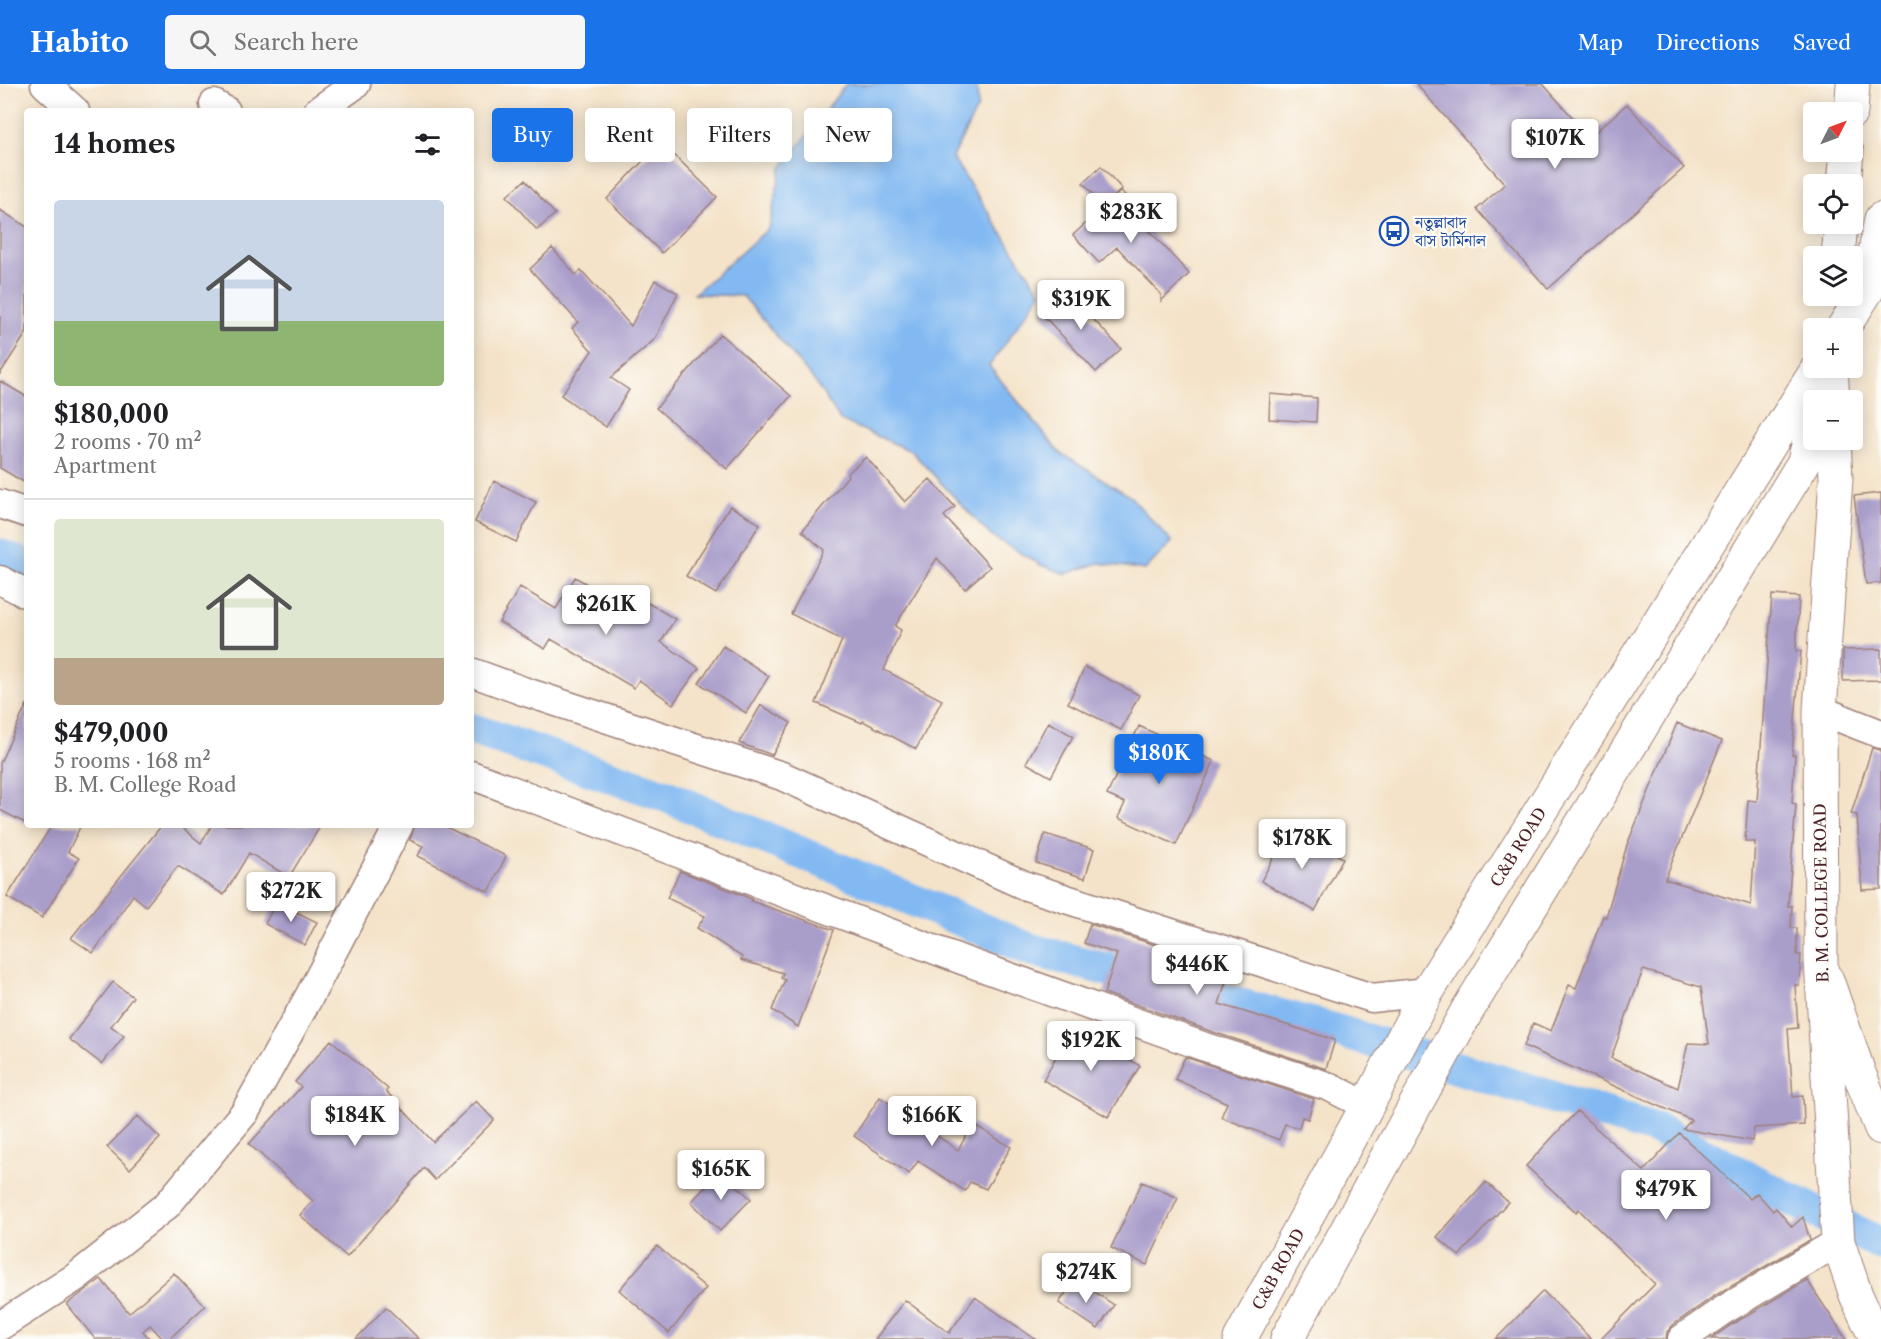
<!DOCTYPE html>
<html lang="en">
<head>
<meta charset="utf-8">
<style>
  :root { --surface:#fff; --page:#f6f6f6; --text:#202124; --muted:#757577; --line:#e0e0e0; --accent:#1a73e8 }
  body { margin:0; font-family:"Libre Caslon Text","Noto Serif Bengali",serif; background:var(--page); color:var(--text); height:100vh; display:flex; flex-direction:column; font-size:22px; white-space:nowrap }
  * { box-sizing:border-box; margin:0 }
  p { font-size:20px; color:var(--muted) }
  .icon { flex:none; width:33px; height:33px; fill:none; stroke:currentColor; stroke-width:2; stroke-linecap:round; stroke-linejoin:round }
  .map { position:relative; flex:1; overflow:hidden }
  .details { position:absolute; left:24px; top:24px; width:450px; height:720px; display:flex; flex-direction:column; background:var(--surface); border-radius:6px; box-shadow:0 3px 15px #0003 }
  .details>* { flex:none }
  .guide { position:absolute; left:492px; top:24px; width:570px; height:54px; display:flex; gap:12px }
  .needle { width:39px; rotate:48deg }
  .buttons { position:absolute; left:1803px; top:18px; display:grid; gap:12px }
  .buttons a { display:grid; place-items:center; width:60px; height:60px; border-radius:6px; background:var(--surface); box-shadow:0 3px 15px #0003; font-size:30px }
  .price { position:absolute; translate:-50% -51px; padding:0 14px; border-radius:6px; background:#fff; color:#222; font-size:20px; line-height:39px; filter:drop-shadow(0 2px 3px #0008) }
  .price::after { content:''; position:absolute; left:50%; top:36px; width:18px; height:14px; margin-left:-9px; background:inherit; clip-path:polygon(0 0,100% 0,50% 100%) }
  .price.on { background:var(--accent); color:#fff }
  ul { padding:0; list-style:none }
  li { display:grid; align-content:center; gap:12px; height:318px; padding:0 30px }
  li+li { border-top:2px solid var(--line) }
  li span { display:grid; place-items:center; height:186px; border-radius:6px; color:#555 }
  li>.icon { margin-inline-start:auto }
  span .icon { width:108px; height:108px; fill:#fffc; stroke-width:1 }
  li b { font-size:26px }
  h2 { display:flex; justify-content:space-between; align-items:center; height:72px; padding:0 30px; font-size:26px }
  .chip { padding:0 21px; border-radius:6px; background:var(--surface); box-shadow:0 3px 15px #0003; font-size:21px; line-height:54px }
  .chip.on { background:var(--accent); color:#fff }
  header { display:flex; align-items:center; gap:36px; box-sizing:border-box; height:84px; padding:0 30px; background:var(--accent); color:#fff }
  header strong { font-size:28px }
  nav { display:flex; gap:33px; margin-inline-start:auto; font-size:21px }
  .search { width:420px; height:54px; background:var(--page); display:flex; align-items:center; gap:15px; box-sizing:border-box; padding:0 21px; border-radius:6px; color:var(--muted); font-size:22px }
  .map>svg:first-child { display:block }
  .water { fill:#82b9f2; stroke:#666c8e; stroke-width:1.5 }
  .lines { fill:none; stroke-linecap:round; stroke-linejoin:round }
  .canal { stroke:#82b9f2; stroke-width:33 }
  .building { fill:#a99dca; fill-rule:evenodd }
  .street-casing { stroke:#9f817a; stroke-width:31 }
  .secondary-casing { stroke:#9f817a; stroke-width:35 }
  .primary-casing { stroke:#9f817a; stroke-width:35 }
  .highway-casing { stroke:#9f817a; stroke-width:35 }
  .street { stroke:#fff; stroke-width:28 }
  .secondary { stroke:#fff; stroke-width:33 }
  .primary { stroke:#fff; stroke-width:33 }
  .highway { stroke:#fff; stroke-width:33 }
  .labels { text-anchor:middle; stroke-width:4.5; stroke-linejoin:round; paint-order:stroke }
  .transit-label { font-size:16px; fill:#164399; stroke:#fdfcf7; text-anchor:start }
  .street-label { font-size:16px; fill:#4a1f2b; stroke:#fdfcf7 }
</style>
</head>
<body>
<header>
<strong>Habito</strong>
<div class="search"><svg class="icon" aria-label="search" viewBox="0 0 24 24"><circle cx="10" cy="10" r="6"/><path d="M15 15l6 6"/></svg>Search here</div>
<nav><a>Map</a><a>Directions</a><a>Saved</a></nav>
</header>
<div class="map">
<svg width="1881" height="1255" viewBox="0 0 1881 1255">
  <rect width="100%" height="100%" fill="#fdfcf7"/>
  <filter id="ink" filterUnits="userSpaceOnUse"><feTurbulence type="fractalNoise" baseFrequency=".0167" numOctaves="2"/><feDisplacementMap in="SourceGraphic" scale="12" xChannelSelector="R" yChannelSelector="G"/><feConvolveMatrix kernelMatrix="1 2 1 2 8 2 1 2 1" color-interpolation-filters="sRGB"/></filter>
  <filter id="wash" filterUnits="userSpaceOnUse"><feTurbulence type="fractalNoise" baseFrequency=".008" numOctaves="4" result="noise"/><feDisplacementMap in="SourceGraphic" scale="24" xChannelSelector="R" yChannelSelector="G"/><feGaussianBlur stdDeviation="1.35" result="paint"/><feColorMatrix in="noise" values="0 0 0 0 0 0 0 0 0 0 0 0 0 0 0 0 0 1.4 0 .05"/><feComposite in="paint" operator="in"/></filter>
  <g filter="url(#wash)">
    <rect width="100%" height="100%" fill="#f4e3c9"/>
    <path class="water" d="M846,0H977L978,23L952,73L1041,209L989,282L1059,368L1131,413L1172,458L1145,486L1099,479L1066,490L1041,481L991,452L911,367L840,336L816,299L743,212L694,210L769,144L781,85Z"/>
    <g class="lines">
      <path class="canal" d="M0,471L27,482
        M471,645L661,710L1029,865L1325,943L1659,1046L1764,1102L1881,1160"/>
    </g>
    <g id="blocks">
      <path class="building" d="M1416,0H1543L1590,53L1627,20L1684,84L1548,205L1477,125L1505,100Z
        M661,58L717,113L662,169L607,115Z
        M1101,82L1122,105L1103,122L1083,99Z
        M525,96L555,130L537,146L507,112Z
        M1121,107L1144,132L1140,136L1189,190L1161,217V210L1117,163L1099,179L1073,151Z
        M0,126L27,143V248L0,290Z
        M552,164L576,191L581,186L631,242L655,196L678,209L655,255L611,294L629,306L606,343L561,311L592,267L572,244L578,238L530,185Z
        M1066,206L1121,265L1096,288L1041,229Z
        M720,250L791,312L727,385L656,324Z
        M0,297L27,313V400L0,384Z
        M1270,310L1317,314L1316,338L1269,335Z
        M866,373L905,418L930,395L955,423L944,432L990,483L965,505L937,474L895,542L901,546L884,586L942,616L916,665L863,637L862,639L816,619L842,556L791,530L824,466L802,447L848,392L847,390Z
        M494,397L536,418L516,458L475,438Z
        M1881,409V499L1866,500L1854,412Z
        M730,422L760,440L716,510L686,492Z
        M575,493L631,526L638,513L675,535L661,558L699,584L673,620L639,596L634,604L551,555L545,565L499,538L520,503L556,525Z
        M1772,511L1799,513L1796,567H1801L1792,671H1795L1792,719L1796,720L1788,822H1792L1791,844H1797V871H1801L1799,901H1795L1798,944L1788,945L1793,1013L1803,1012L1804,1041L1754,1044L1752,1057L1683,1045L1691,1036L1524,962L1533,939L1551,947L1569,901L1576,904L1603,832L1606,833L1627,761L1677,639L1722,657L1665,795L1751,821L1755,758H1745L1748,716L1757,717ZM1643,886L1701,903L1709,960L1688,959L1678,1004L1611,974Z
        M723,562L769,592L746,629L699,599Z
        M1881,565V596L1843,597V566Z
        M1085,583L1139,611L1121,646L1068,619Z
        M27,620V740L0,726V679Z
        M761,621L791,639L772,671L739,659Z
        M1048,638L1073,652L1051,693L1026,679Z
        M1139,642L1214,677L1176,761L1118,734L1125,719L1107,711Z
        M1872,664L1881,666V805L1862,806L1857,731L1851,730Z
        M52,741H81L68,768L79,774L42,834L7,813Z
        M162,741H179L201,759L212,741H321L289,793L249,769L224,811L178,782L146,822L133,811L93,869L71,854Z
        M415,741H442L506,772L489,808L418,772L423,762L410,756Z
        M1289,745L1343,774L1315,827L1261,797Z
        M1045,750L1094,765L1085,794L1036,779Z
        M680,787L752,815L751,817L834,846L798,943L772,926L785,896L781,894L783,889L741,876L742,873L697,844L705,832L667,814Z
        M276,818L317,838L305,861L265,840Z
        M1090,840L1230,885L1219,920L1335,956L1326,985L1210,947L1104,909L1117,870L1084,859Z
        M113,898L133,913L111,942L124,952L102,980L69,955Z
        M1074,941L1140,982L1108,1033L1043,996Z
        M331,956L388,1005L386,1007L433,1058L476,1017L494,1036L435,1096L424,1084L347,1173L300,1131L313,1117L249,1060L301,1003L295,998Z
        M1185,973L1314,1015L1308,1035L1302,1033L1299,1044L1285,1040L1279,1056L1221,1033L1227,1019L1175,995Z
        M880,1013L958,1066L973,1040L1011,1063L986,1105L970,1098L965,1107L918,1077L909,1090L854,1052Z
        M1577,1027L1644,1087L1679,1049L1750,1115L1757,1109L1773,1127L1776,1124L1792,1143L1803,1133L1810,1156L1713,1213L1673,1241L1667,1248L1666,1255H1601L1655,1200L1578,1125L1576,1128L1526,1082Z
        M138,1032L160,1054L130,1085L107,1063Z
        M721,1087L751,1115L720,1147L691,1118Z
        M1142,1098L1178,1114L1147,1181L1111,1164Z
        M1486,1098L1508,1118L1459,1172L1437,1153Z
        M657,1162L706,1204L669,1249L619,1206Z
        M174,1189L205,1222L169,1255H163L150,1241L143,1247L150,1255H95L67,1220L101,1195L129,1229Z
        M1075,1195L1114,1221L1098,1245L1059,1219Z
        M1807,1196L1846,1255H1711L1731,1241Z
        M1543,1207L1591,1255H1496Z
        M975,1213L1035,1255H875L905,1216L949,1249Z
        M386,1223L419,1255H356Z"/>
    </g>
  </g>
  <g filter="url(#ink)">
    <use href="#blocks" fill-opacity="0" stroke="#9f817a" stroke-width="1.5"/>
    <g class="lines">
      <g class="street-casing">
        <path id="street" d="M45,0L75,27
          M214,20L226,27
          M318,27L356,0
          M0,420L27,429
          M0,496L27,510
          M471,588L523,607L782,692L1026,802L1372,914L1427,908
          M1820,626L1881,650
          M471,691L962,876L1205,963L1330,1003L1367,1022
          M0,1242L76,1193L167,1121L245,1028L310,911L399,741
          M1682,1255L1722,1227L1838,1158"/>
      </g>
      <g class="secondary-casing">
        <path id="secondary" d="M1827,896L1859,989L1881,1044"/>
      </g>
      <g class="primary-casing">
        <path id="primary" d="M1831,284L1833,316
          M1834,356L1836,395L1820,626L1821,877L1838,1158L1856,1211L1876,1255"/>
      </g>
      <g class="highway-casing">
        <path id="highway" d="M1851,28L1853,0
          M1844,100L1847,68
          M1838,172L1841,140
          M1843,244L1868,205L1881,135
          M1240,1255L1367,1022L1427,908L1818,284
          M1287,1255L1467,927L1804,378L1814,336"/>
      </g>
      <use href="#street" class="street"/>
      <use href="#secondary" class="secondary"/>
      <use href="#primary" class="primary"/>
      <use href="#highway" class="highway"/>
    </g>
  </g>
  <defs>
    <g id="bus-ring" transform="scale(1.5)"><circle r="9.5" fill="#fdfcf7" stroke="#1a4fb4" stroke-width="1.5"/><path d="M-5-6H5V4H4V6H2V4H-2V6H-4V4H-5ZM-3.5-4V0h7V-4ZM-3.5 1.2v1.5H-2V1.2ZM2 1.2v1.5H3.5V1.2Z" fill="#1a4fb4"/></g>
  </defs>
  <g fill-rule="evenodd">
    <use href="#bus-ring" x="1394" y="147"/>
  </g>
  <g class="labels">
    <g class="transit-label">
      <text x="1415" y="144">নতুল্লাবাদ<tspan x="1415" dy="18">বাস টার্মিনাল</tspan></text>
    </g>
    <g class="street-label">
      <text transform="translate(1518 763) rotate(-58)" y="6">C&amp;B ROAD</text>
      <text transform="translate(1821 809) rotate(-91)" y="6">B. M. COLLEGE ROAD</text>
      <text transform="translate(1278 1185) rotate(-61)" y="6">C&amp;B ROAD</text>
    </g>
  </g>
</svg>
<div class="buttons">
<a><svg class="needle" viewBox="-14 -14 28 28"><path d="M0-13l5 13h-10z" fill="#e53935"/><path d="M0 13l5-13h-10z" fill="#757577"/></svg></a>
<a><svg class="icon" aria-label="locate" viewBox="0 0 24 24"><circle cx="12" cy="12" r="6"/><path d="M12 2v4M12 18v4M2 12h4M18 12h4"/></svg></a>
<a><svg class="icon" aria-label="layers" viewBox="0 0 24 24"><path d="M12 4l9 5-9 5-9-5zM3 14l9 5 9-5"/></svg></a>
<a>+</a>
<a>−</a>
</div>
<b class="price" style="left:1555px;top:86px">$107K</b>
<b class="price" style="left:1131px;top:160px">$283K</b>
<b class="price" style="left:1081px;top:247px">$319K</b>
<b class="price" style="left:606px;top:552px">$261K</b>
<b class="price on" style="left:1159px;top:701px">$180K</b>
<b class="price" style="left:1302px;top:786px">$178K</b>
<b class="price" style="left:291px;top:839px">$272K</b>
<b class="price" style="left:1197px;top:912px">$446K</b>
<b class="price" style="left:1091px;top:988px">$192K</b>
<b class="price" style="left:355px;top:1063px">$184K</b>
<b class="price" style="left:932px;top:1063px">$166K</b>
<b class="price" style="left:721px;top:1117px">$165K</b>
<b class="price" style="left:1666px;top:1137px">$479K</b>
<b class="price" style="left:1086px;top:1220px">$274K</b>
<div class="guide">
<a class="chip on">Buy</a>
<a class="chip">Rent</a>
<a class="chip">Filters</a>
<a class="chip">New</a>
</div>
<section class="details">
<h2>14 homes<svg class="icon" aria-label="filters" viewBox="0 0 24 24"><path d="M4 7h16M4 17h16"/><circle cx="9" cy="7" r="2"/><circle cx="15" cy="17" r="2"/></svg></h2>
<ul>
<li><span style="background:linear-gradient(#c9d6e8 65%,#8fb573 0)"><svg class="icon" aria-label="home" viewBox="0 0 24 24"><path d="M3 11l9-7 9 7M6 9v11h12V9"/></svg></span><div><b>$180,000</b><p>2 rooms · 70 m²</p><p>Apartment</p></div></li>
<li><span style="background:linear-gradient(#dfe7d0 75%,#b9a48a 0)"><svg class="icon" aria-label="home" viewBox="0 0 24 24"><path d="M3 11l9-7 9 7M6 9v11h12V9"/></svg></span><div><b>$479,000</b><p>5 rooms · 168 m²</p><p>B. M. College Road</p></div></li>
</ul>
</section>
</div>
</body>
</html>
